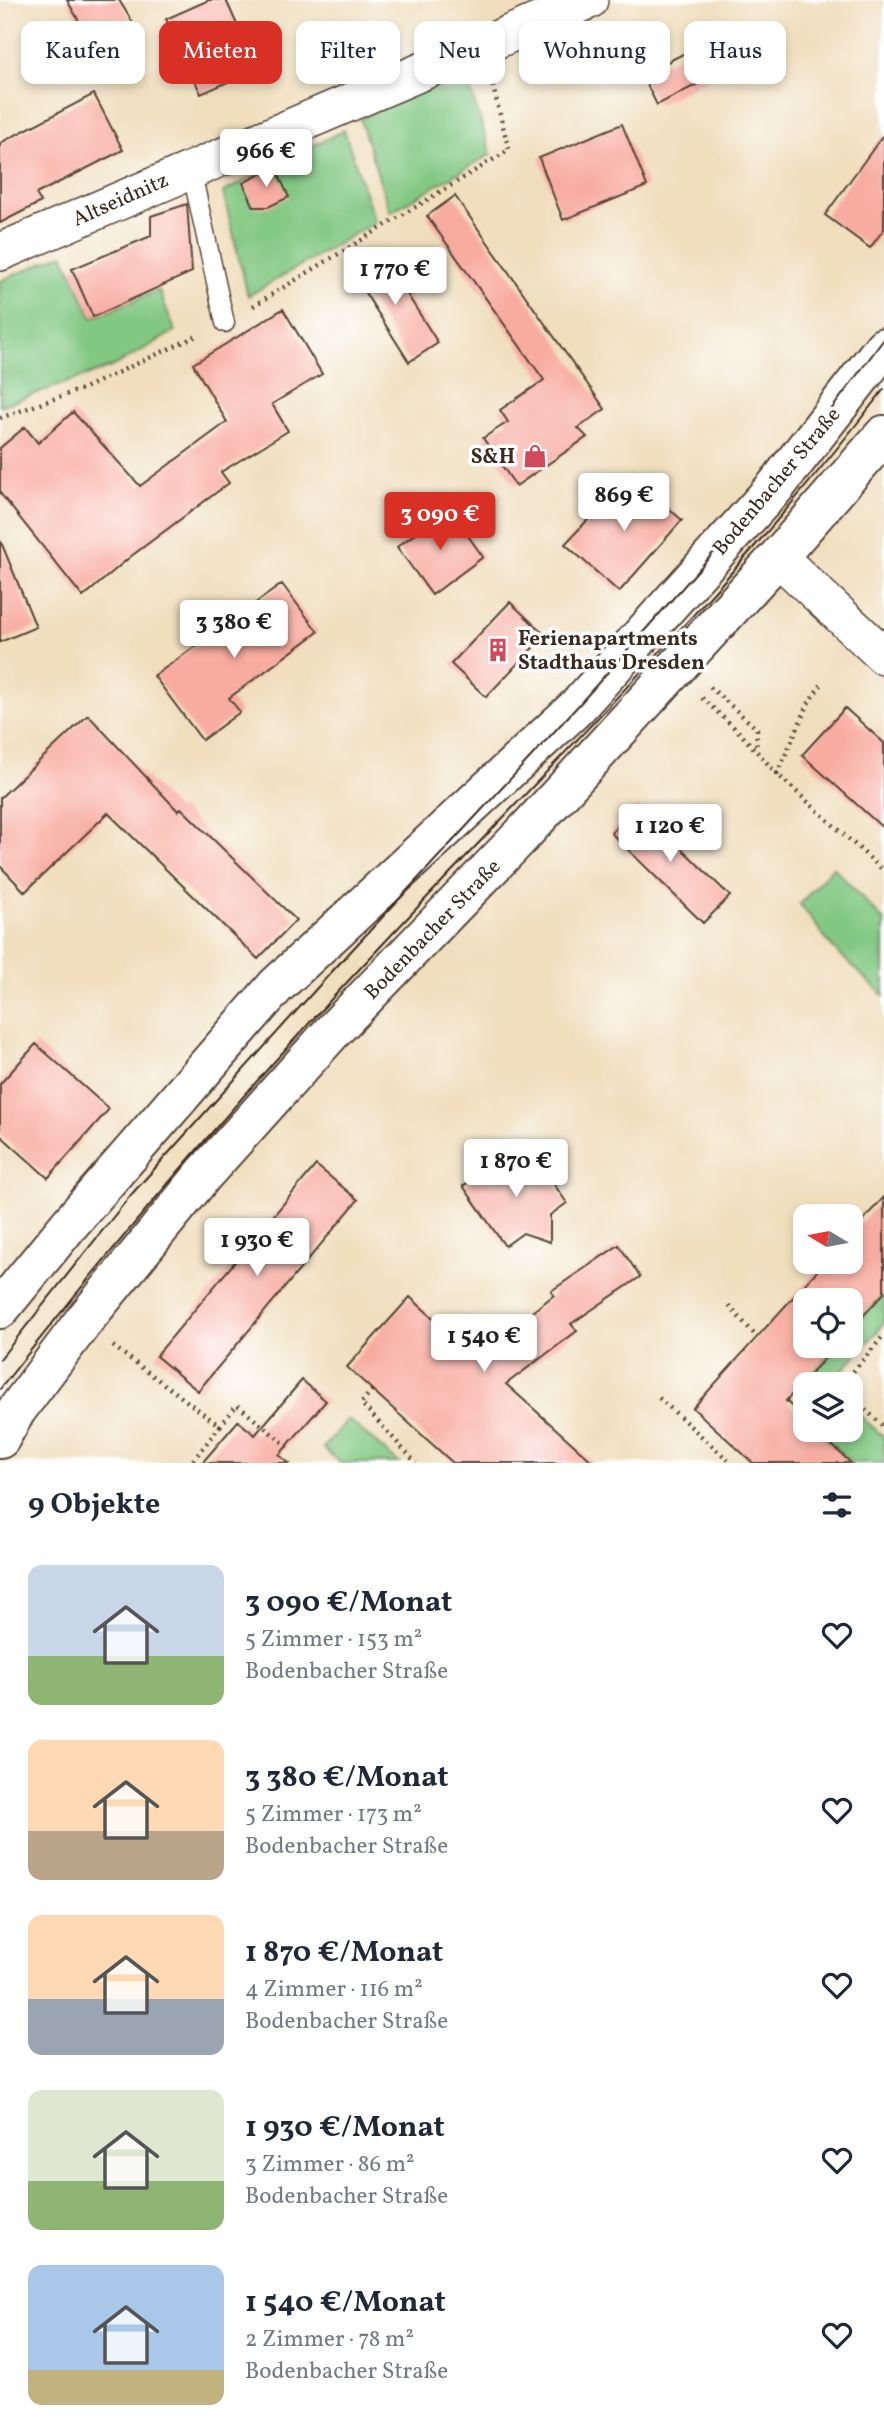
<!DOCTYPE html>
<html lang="de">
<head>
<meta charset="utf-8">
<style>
  :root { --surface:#fff; --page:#f6f6f7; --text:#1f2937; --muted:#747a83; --accent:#d93025 }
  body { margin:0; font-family:Vollkorn,serif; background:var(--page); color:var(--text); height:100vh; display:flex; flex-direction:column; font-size:26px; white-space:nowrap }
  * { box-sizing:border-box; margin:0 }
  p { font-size:23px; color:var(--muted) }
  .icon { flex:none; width:38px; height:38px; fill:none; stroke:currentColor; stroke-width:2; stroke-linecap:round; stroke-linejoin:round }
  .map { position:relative; height:1463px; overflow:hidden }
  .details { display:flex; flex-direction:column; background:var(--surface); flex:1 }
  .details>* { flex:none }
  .banner { position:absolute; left:21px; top:21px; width:844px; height:63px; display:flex; gap:14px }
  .needle { width:46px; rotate:280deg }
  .fabs { position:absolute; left:793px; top:1204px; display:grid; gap:14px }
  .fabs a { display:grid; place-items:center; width:70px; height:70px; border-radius:14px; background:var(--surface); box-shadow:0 4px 10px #0003; font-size:35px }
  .price { position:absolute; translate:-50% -60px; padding:0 16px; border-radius:7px; background:#fff; color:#222; font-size:23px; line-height:46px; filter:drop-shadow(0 2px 4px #0008) }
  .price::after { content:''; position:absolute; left:50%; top:42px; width:21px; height:16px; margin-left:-10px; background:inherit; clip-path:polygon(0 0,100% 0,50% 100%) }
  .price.active { background:var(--accent); color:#fff }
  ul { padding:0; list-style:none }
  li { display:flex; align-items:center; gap:21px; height:175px; padding:0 28px }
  li span { display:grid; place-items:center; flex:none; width:196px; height:140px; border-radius:14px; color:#555 }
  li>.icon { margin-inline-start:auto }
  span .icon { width:84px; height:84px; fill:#fffc; stroke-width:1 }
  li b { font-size:30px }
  h2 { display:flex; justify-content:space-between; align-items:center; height:84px; padding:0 28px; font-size:30px }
  .tag { padding:0 24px; border-radius:14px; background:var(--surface); box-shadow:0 4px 10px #0003; font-size:24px; line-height:63px }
  .tag.active { background:var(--accent); color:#fff }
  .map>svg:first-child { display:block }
  .green { fill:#82c883; stroke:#5e7950; stroke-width:2 }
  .building { fill:#f8aca0 }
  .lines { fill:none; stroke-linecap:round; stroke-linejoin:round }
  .lane-casing { stroke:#564536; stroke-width:21 }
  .street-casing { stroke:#564536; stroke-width:40 }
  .secondary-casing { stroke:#564536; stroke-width:42 }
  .path { stroke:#564536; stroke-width:4.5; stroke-dasharray:2 5; stroke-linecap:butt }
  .lane { stroke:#fff; stroke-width:18 }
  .street { stroke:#fff; stroke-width:37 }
  .secondary { stroke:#fff; stroke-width:38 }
  .tram { stroke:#3b2a1e; stroke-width:2 }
  .labels { text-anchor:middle; stroke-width:7; stroke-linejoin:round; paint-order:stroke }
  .street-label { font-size:21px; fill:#3b2a1e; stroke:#fff }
  .poi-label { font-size:21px; font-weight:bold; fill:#3b2a1e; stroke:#fff; text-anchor:end }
</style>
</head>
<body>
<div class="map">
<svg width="884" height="1463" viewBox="0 0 884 1463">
  <rect width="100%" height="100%" fill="#fff"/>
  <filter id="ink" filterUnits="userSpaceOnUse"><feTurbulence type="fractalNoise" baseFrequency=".0143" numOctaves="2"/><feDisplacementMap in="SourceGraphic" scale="14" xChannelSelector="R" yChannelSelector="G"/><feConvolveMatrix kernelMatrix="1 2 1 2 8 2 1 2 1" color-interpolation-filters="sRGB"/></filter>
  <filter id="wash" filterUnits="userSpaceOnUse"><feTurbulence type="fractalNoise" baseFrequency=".00686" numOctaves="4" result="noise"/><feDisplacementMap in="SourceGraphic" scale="28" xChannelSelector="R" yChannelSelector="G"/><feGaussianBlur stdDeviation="1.57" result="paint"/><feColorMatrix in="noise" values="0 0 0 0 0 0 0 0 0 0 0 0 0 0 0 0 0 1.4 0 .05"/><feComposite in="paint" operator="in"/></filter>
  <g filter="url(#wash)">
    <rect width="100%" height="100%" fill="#f0debd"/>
    <path class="green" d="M464,70L491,154L390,212L360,119Z
      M344,130L375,222L248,296L223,192Z
      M63,254L92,318L159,290L175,331L114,366L0,406V281Z
      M833,867L884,921V996L833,948L800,904Z
      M884,1293V1324L830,1384L814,1371L836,1346H850L851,1330Z
      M851,1408L884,1437V1463H852L824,1437L830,1430H850Z
      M348,1419L399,1463H340L323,1448Z"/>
    <g id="blocks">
      <path class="building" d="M67,0H119L133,23L93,46Z
        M209,0H226L257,69L201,94L166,19Z
        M714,38L729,68L657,105L642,75Z
        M94,94L123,150L36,194L41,202L0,223V143Z
        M622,124L647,186L563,220L539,158Z
        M884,134V229L870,248L825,215Z
        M275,167L289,197L268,207H254L243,183Z
        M455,196L605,409L578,428L587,437L516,486L483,438L508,422L500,410L544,380L427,216Z
        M187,204L192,272L93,317L72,269L151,236V216Z
        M381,253L438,343L409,362L352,272Z
        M283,309L322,374L272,404L288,431L221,472L229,483L130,557L83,597L0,493V448L25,427L38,443L73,412L140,486L227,422L193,364Z
        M630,475L682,520L619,592L565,544Z
        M449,509L483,557L432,595L397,547Z
        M1,542L36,627L0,642V543Z
        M282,584L318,632L229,698L240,712L202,740L154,676Z
        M510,602L545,635L486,697L451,664Z
        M845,708L884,743V829L802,755Z
        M88,715L178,811L181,808L296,920L258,959L108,813L25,892L0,866V798Z
        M638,806L730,896L703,923L611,833Z
        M36,1044L109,1109L48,1178L0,1135V1084Z
        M520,1148L536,1174L546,1173L567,1203L550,1215V1242L523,1233L505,1246L463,1186Z
        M316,1165L358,1200L198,1391L156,1356Z
        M884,1197V1293L850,1330V1300H805V1346H836L786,1401L805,1419V1430H816L851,1463H753L693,1408L825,1262H850V1234Z
        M619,1245L640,1277L571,1324L577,1331L506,1384L594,1463H453L347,1367L410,1297L475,1356L554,1295L551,1291Z
        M302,1380L326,1401L279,1455L289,1463H202L238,1421L255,1435Z"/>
    </g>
  </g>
  <g filter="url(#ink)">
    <use href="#blocks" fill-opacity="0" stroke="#564536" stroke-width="2"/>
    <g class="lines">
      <g class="lane-casing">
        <path id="lane" d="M191,169L225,323"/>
      </g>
      <g class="street-casing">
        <path id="street" d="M0,252L589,0
          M778,557L884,656"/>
      </g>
      <g class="secondary-casing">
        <path id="secondary" d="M0,1309L67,1227L276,986L577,707L776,486L884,347
          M0,1439L16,1411L82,1323L204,1174L330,1034L522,835L778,557L884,435"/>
      </g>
      <path class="path" d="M253,306L509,150L492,83
        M0,418L82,389L199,335
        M710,687L757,729L756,750
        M702,698L740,733L777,774L884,871
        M777,774L810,700L821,685
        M729,1306L757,1337
        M113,1346L220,1426L191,1463
        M805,1380L810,1384
        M847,1384L852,1373L884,1335
        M372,1390L361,1403L416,1463
        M850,1395L884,1427
        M659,1398L731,1463
        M220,1426L237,1405L292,1450"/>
      <use href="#lane" class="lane"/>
      <use href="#street" class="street"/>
      <use href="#secondary" class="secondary"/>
      <path class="tram" d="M0,1359L130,1196L326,978L577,707L783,474L884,339
        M0,1389C97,1266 197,1146 303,1030C497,817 708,618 884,389"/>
    </g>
  </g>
  <defs>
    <g id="shop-bare" transform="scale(1.89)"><path d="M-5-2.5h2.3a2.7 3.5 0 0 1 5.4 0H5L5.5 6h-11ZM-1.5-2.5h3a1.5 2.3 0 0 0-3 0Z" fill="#d1495b" stroke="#fff" stroke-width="2.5" paint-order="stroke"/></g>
    <g id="building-bare" transform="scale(1.89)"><path d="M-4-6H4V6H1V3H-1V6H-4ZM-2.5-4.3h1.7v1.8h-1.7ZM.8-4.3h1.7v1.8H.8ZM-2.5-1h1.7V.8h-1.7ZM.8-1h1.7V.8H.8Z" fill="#d1495b" stroke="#fff" stroke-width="2.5" paint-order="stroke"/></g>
  </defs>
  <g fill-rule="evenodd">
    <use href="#shop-bare" x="535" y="456"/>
    <use href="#building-bare" x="498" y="650"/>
  </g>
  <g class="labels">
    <g class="street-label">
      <text transform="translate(120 199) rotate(-24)" y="7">Altseidnitz</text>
      <text transform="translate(776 481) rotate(-50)" y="7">Bodenbacher Straße</text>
      <text transform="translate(432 929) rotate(-46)" y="7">Bodenbacher Straße</text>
    </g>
    <g class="poi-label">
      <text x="515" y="463">S&amp;H</text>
      <text x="518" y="645" text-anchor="start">Ferienapartments<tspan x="518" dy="24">Stadthaus Dresden</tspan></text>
    </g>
  </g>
</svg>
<div class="fabs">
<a><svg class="needle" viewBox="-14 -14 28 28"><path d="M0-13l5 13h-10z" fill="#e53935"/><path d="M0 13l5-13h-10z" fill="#747a83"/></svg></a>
<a><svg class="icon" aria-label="locate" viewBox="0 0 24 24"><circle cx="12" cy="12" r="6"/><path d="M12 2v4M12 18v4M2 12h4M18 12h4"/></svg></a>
<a><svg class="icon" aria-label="layers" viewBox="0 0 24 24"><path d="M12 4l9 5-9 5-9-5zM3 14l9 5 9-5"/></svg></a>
</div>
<b class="price" style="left:266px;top:189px">966 €</b>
<b class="price" style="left:395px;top:307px">1 770 €</b>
<b class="price" style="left:624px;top:533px">869 €</b>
<b class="price active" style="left:440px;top:552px">3 090 €</b>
<b class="price" style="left:234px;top:660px">3 380 €</b>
<b class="price" style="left:670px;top:864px">1 120 €</b>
<b class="price" style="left:516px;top:1199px">1 870 €</b>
<b class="price" style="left:257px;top:1278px">1 930 €</b>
<b class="price" style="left:484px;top:1374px">1 540 €</b>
<div class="banner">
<a class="tag">Kaufen</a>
<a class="tag active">Mieten</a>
<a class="tag">Filter</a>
<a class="tag">Neu</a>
<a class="tag">Wohnung</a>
<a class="tag">Haus</a>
</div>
</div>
<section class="details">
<h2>9 Objekte<svg class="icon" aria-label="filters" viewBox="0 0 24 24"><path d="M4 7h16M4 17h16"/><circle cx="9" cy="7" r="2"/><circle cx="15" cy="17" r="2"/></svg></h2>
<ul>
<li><span style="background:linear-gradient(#c9d6e8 65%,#8fb573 0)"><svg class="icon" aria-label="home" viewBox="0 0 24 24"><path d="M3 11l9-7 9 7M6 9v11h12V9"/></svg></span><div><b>3 090 €/Monat</b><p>5 Zimmer · 153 m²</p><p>Bodenbacher Straße</p></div><svg class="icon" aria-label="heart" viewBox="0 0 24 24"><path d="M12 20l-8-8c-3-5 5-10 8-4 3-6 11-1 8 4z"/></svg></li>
<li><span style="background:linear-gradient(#ffd9b3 65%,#b9a48a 0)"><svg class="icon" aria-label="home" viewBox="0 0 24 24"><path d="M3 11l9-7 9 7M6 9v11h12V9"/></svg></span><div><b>3 380 €/Monat</b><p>5 Zimmer · 173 m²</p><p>Bodenbacher Straße</p></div><svg class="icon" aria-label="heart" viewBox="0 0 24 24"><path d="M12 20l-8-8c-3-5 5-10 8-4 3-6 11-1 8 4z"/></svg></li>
<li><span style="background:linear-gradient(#ffd9b3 60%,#9aa5b1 0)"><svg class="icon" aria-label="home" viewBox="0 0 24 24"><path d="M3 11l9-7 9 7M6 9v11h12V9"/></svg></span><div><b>1 870 €/Monat</b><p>4 Zimmer · 116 m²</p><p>Bodenbacher Straße</p></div><svg class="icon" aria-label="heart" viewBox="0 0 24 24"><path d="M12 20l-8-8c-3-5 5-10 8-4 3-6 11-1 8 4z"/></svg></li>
<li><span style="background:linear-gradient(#dfe7d0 65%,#8fb573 0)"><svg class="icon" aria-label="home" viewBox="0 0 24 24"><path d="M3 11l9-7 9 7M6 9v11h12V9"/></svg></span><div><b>1 930 €/Monat</b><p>3 Zimmer · 86 m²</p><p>Bodenbacher Straße</p></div><svg class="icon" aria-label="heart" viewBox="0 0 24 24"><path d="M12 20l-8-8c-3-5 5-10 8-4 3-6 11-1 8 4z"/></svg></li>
<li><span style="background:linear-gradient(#a9c7e8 75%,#c2b280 0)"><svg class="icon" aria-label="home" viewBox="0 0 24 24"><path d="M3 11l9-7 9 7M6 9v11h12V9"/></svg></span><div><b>1 540 €/Monat</b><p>2 Zimmer · 78 m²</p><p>Bodenbacher Straße</p></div><svg class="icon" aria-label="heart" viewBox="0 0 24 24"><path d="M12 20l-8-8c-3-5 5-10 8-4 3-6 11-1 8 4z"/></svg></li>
</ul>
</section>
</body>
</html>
